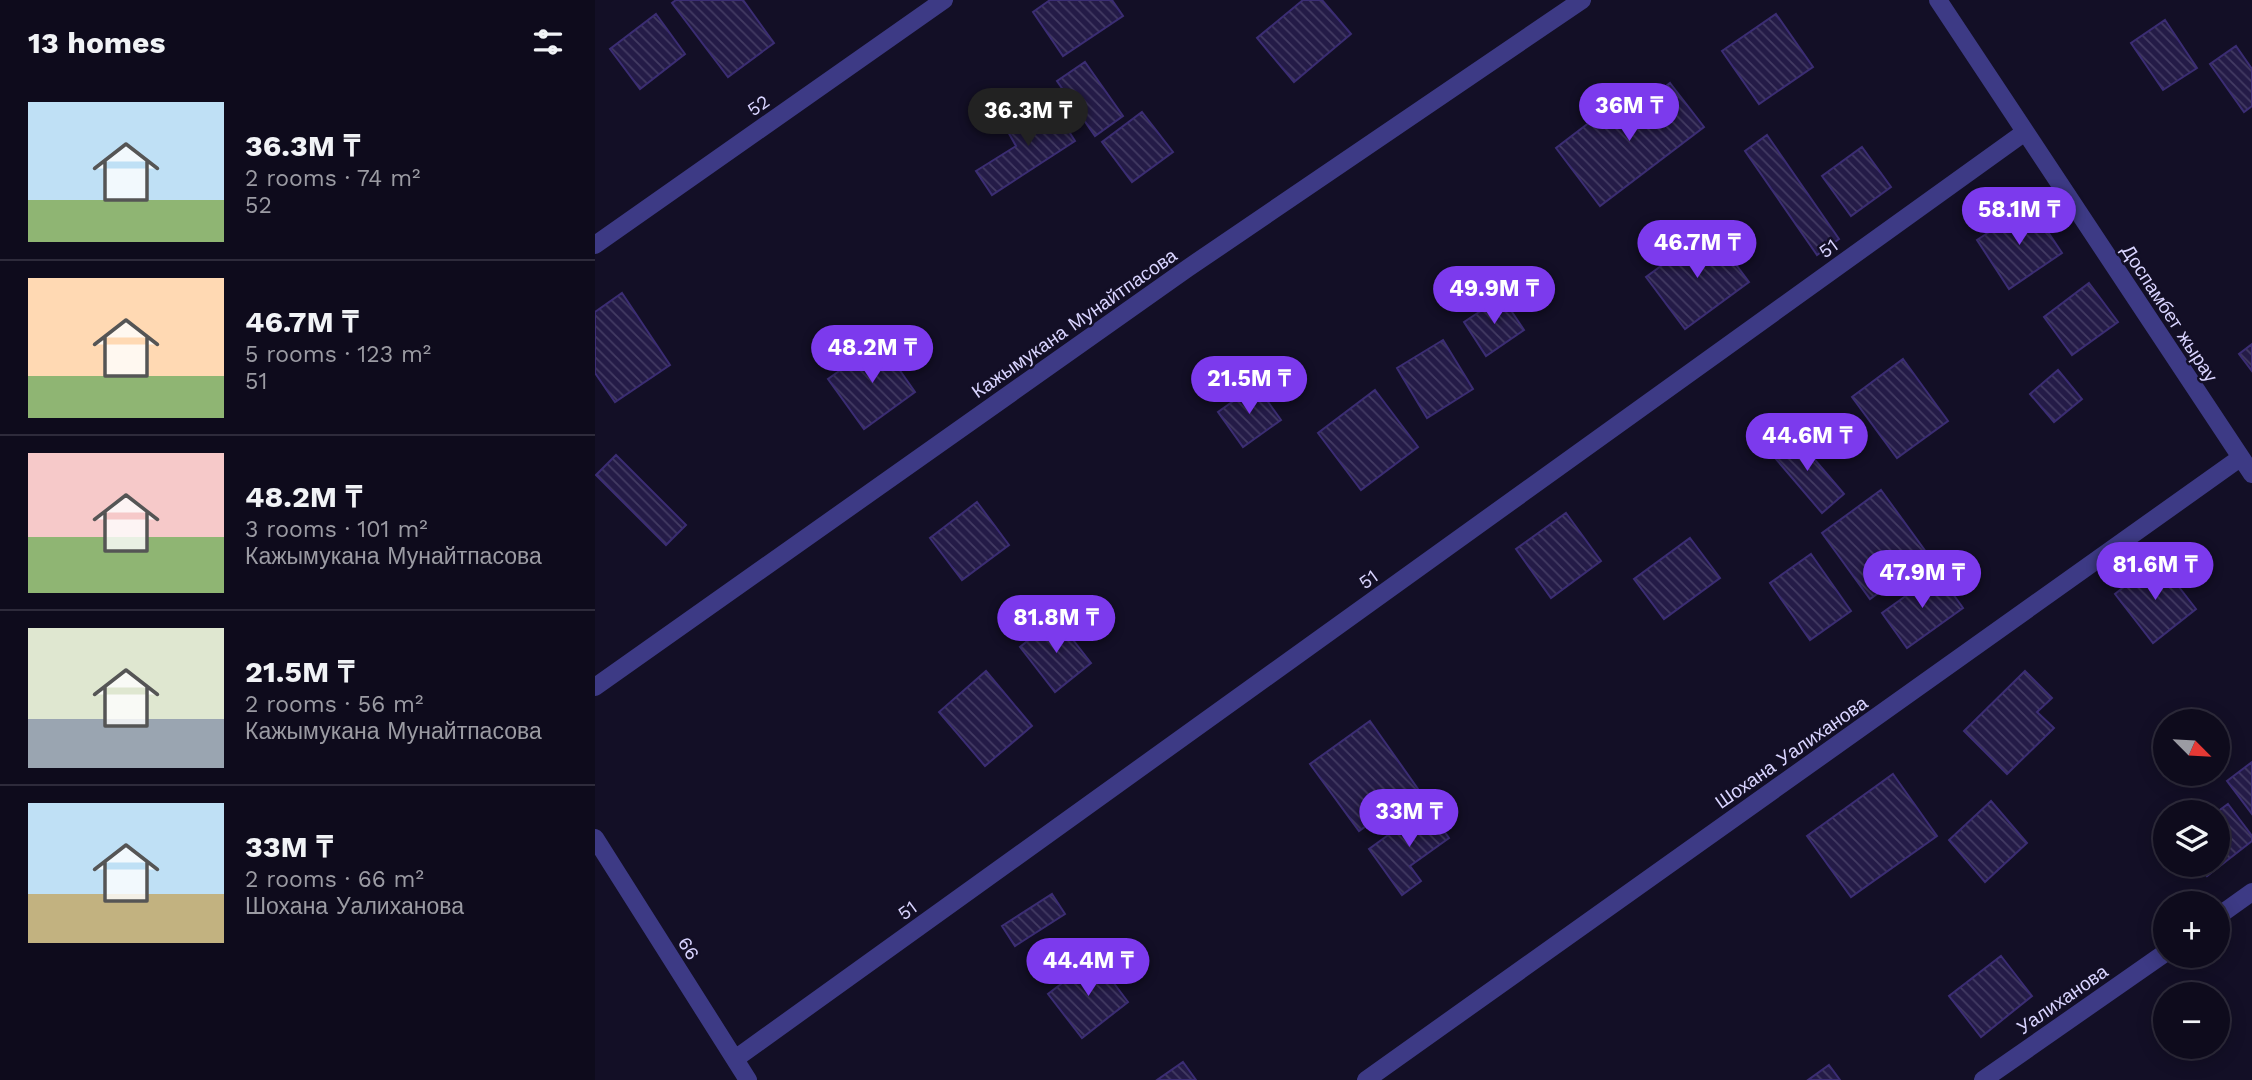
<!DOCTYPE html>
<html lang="en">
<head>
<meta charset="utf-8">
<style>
  :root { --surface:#0e0b1c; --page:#1c1929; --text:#f1f3f6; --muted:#9b9ba3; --line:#2e2b3b; --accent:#7c3aed }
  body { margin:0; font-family:"Work Sans",sans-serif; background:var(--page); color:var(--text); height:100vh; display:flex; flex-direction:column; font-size:26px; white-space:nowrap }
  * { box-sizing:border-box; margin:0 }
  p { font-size:23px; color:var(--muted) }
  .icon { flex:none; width:38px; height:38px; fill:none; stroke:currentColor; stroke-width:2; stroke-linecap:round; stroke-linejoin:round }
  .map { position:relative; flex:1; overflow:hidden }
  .sheet { display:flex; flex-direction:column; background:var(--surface); width:595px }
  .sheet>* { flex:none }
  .needle { width:46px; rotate:114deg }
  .fabs { position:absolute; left:1558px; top:709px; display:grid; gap:14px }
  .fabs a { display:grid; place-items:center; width:77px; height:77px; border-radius:50%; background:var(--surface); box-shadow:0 4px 18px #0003,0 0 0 2px var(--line); font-size:35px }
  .price { position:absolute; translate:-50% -60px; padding:0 16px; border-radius:24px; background:var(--accent); color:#fff; font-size:23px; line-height:46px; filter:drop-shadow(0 2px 4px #0008) }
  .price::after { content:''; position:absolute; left:50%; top:42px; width:21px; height:16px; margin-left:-10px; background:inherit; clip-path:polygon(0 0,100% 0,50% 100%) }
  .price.current { background:#222; color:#fff }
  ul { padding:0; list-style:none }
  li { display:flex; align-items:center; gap:21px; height:175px; padding:0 28px }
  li+li { border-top:2px solid var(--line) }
  li span { display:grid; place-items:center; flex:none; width:196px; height:140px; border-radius:0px; color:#555 }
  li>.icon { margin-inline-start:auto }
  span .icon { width:84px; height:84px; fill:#fffc; stroke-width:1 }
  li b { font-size:30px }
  h2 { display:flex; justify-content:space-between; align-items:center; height:84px; padding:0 28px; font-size:30px }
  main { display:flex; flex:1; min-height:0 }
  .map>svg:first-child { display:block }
  .building { fill:url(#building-back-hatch); stroke:#3b2d73; stroke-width:2 }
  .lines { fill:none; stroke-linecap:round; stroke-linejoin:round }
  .minor { stroke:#3d3a85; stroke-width:18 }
  .labels { text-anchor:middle; stroke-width:5; stroke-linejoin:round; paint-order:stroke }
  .street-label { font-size:19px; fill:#d9d4ff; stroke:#130f26 }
</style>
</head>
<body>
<main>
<section class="sheet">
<h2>13 homes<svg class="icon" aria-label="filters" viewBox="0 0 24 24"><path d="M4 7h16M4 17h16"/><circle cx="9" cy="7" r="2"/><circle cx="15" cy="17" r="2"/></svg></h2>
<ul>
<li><span style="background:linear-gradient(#bfe0f5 70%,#8fb573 0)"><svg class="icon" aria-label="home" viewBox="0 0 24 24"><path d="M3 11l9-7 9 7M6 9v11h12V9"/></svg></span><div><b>36.3M ₸</b><p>2 rooms · 74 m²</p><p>52</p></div></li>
<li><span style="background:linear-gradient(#ffd9b3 70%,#8fb573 0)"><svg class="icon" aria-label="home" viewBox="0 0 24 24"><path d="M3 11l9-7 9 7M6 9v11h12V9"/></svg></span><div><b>46.7M ₸</b><p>5 rooms · 123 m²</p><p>51</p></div></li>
<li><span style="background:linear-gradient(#f6c9c9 60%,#8fb573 0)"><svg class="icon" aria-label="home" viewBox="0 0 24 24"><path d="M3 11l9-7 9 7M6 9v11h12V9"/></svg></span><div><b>48.2M ₸</b><p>3 rooms · 101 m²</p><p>Кажымукана Мунайтпасова</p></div></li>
<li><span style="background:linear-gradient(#dfe7d0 65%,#9aa5b1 0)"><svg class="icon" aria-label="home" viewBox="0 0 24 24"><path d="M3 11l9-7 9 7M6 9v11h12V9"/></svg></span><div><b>21.5M ₸</b><p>2 rooms · 56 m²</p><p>Кажымукана Мунайтпасова</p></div></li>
<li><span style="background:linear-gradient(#bfe0f5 65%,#c2b280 0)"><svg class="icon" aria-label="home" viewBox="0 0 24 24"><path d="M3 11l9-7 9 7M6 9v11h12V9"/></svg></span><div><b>33M ₸</b><p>2 rooms · 66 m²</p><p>Шохана Уалиханова</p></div></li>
</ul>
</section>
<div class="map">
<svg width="1657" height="1080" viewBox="0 0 1657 1080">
  <defs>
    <pattern id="building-back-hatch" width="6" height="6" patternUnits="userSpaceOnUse" patternTransform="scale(1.75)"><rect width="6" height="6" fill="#241b47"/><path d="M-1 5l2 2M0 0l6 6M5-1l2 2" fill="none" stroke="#433b63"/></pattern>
  </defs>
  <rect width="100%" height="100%" fill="#130f26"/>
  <path class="building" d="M81,0H148L179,43L133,77L77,3Z
    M455,0H517L528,16L468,56L438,12Z
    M708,0H727L756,34L699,82L662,38Z
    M61,14L90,54L45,89L15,49Z
    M1181,14L1218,67L1164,104L1127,51Z
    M1570,20L1602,68L1568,90L1536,43Z
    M1641,46L1657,69V106L1649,112L1615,64Z
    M490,62L528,116L500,136L462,81Z
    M1075,83L1109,127L1005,206L961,148L1012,109L1022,124Z
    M455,102L480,141L397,195L381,171L421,146L412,130Z
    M547,112L578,152L537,182L507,142Z
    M1172,135L1244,239L1222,255L1150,151Z
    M1267,147L1296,187L1256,216L1227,176Z
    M1435,205L1467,253L1414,289L1382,240Z
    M1115,230L1154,282L1090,329L1051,277Z
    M1494,283L1523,322L1477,355L1449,317Z
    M27,293L75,365L20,402L0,373V312Z
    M907,297L929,330L891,356L869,322Z
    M848,340L878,389L832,418L802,368Z
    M285,342L320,392L269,429L233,379Z
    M1657,344V371L1644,354Z
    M1308,359L1353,421L1302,458L1257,397Z
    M1463,370L1487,399L1459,422L1435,394Z
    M661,385L686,420L648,447L623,412Z
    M780,390L823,447L766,490L723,433Z
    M1197,433L1249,494L1227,513L1175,452Z
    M21,455L91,525L71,545L1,475Z
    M1286,490L1334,556L1275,599L1227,533Z
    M382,502L414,545L367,580L335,538Z
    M971,513L1006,561L956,598L921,549Z
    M1095,538L1125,578L1069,619L1039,579Z
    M1216,554L1256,611L1215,640L1175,583Z
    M1563,560L1601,609L1558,643L1520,594Z
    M1343,573L1368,608L1312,648L1287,613Z
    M461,618L496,663L460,692L425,647Z
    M391,671L437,726L390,766L344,712Z
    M1430,671L1457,698L1442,712L1459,728L1412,774L1369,731Z
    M775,721L823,789L764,831L715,764Z
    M1657,762V814L1632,781Z
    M1298,774L1342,836L1256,897L1212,836Z
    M1396,801L1432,843L1390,882L1354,840Z
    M1633,804L1657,836V841L1612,876L1603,864H1622V812Z
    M832,807L854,838L815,866L826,881L807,895L774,849Z
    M457,894L470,914L420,946L407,926Z
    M1406,956L1437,996L1386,1037L1354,996Z
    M500,958L533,1002L487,1038L453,994Z
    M588,1062L601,1080H562Z
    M1234,1065L1245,1080H1213Z"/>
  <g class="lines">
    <path class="minor" d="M1343,0L1657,474
      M0,245L349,0
      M0,687L593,268L987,0
      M0,838L153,1080
      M1622,917L1657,892
      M140,1059L1430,132
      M771,1080L1645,458
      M1388,1080L1570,953"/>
  </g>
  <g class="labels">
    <g class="street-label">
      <text transform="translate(163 105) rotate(-35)" y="7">52</text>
      <text transform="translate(1233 248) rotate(-36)" y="7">51</text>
      <text transform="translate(1575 313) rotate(57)" y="7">Доспамбет жырау</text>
      <text transform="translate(479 323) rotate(-35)" y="7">Кажымукана Мунайтпасова</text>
      <text transform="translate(773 579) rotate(-36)" y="7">51</text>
      <text transform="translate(1196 752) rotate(-35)" y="7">Шохана Уалиханова</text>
      <text transform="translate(312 910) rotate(-36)" y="7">51</text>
      <text transform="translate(94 948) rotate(58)" y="7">66</text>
      <text transform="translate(1467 999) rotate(-35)" y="7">Уалиханова</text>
    </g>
  </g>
</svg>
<div class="fabs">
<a><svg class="needle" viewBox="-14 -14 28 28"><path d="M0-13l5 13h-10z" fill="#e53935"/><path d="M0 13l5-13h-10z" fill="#9b9ba3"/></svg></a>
<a><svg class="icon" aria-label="layers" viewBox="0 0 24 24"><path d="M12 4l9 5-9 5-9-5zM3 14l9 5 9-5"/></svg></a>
<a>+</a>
<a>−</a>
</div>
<b class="price" style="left:1034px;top:143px">36M ₸</b>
<b class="price current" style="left:433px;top:148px">36.3M ₸</b>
<b class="price" style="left:1424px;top:247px">58.1M ₸</b>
<b class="price" style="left:1102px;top:280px">46.7M ₸</b>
<b class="price" style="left:899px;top:326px">49.9M ₸</b>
<b class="price" style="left:277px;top:385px">48.2M ₸</b>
<b class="price" style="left:654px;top:416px">21.5M ₸</b>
<b class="price" style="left:1212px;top:473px">44.6M ₸</b>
<b class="price" style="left:1560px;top:602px">81.6M ₸</b>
<b class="price" style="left:1327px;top:610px">47.9M ₸</b>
<b class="price" style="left:461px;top:655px">81.8M ₸</b>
<b class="price" style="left:814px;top:849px">33M ₸</b>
<b class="price" style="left:493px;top:998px">44.4M ₸</b>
</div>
</main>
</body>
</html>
